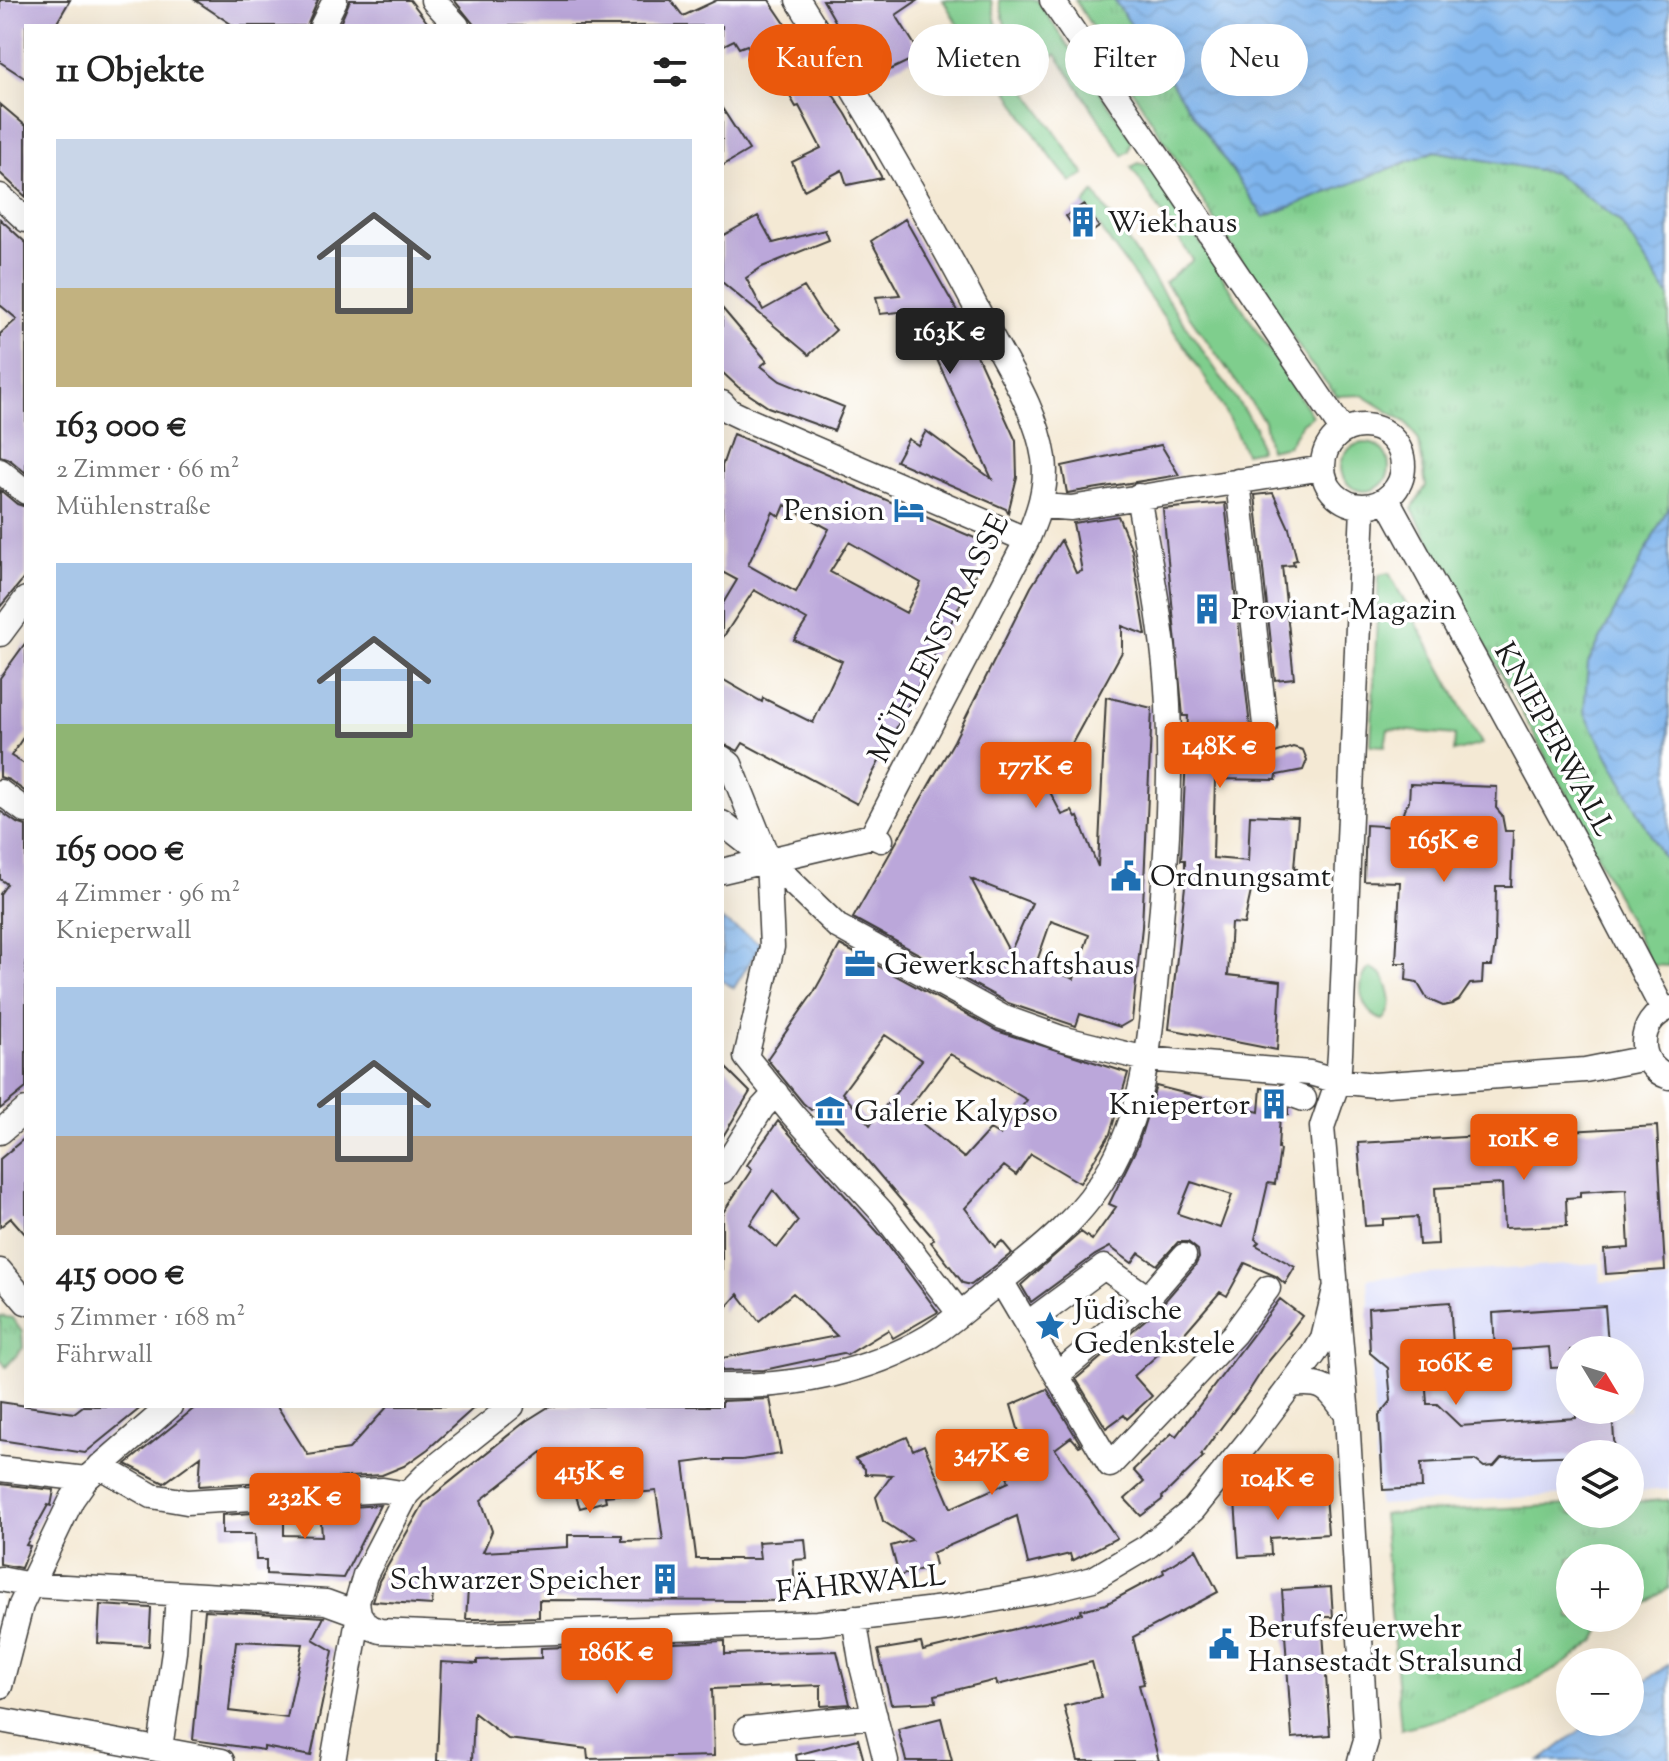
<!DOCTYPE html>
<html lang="de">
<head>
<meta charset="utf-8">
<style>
  :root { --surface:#fff; --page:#f6f6f6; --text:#222; --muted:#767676; --accent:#ea580c }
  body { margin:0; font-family:"Sorts Mill Goudy",serif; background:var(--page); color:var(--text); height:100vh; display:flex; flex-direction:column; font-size:30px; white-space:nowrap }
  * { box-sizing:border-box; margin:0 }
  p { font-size:26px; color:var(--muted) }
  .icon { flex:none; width:44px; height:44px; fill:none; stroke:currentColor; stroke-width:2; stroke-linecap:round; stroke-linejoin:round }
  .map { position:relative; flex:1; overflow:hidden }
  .sheet { position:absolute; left:24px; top:24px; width:700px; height:1384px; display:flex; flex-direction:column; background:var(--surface); border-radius:0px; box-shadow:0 8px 32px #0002 }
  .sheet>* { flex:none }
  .top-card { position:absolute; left:748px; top:24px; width:760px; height:72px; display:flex; gap:16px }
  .needle { width:52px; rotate:128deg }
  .tools { position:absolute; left:1556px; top:1336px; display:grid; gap:16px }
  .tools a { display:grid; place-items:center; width:88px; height:88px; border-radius:50%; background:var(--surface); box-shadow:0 8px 32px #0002; font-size:40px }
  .price { position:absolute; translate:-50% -68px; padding:0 18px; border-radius:8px; background:var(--accent); color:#fff; font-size:26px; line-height:52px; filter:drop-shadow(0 2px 4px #0008) }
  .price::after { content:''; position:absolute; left:50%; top:48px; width:24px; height:18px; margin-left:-12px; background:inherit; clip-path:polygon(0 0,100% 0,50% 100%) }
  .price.active { background:#222; color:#fff }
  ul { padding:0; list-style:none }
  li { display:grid; align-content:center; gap:16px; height:424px; padding:0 32px }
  li span { display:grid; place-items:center; height:248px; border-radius:0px; color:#555 }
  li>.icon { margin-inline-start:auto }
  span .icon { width:144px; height:144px; fill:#fffc; stroke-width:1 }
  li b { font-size:34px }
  h2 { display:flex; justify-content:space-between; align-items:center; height:96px; padding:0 32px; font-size:34px }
  .pill { padding:0 28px; border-radius:36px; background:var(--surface); box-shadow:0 8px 32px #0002; font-size:28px; line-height:72px }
  .pill.active { background:var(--accent); color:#fff }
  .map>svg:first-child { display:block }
  .built { fill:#d5d8f9; fill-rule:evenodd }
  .green { fill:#7fce8d; stroke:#4e7554; stroke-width:2 }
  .park { fill:url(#park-tufts); stroke:#4e7554; stroke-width:2 }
  .water { fill:url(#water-waves); stroke:#4c6884; stroke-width:2 }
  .building { fill:#bba7da; fill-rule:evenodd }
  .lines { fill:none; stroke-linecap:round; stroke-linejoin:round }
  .minor-casing { stroke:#3c3b38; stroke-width:27 }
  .minor { stroke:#fff; stroke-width:24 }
  .labels { text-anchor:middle; stroke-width:7; stroke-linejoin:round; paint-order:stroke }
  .poi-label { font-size:30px; fill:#1c1c1c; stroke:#fff; text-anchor:start }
  .street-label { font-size:30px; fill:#1c1c1c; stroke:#fff }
</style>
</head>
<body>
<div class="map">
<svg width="1669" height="1761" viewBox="0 0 1669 1761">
  <defs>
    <pattern id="park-tufts" width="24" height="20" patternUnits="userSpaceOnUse" patternTransform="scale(2)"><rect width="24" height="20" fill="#7fce8d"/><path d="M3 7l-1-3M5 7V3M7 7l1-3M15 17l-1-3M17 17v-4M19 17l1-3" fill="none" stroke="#6db079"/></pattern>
    <pattern id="water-waves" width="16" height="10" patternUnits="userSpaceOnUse" patternTransform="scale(2)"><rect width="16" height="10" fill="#7db3ec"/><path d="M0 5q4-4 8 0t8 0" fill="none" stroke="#6b99ca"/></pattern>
  </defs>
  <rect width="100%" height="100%" fill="#fff"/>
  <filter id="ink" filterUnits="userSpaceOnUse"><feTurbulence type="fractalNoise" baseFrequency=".0125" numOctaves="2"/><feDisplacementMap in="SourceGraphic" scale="16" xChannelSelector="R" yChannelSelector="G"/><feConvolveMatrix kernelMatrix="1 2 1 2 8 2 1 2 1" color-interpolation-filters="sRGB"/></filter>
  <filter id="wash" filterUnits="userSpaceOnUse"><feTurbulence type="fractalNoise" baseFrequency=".006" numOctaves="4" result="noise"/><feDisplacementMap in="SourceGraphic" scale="32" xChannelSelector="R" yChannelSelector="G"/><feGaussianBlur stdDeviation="1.8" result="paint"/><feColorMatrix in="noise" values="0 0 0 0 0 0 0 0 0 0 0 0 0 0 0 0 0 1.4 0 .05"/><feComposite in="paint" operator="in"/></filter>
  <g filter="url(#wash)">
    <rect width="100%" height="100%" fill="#f4e9d4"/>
    <path class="built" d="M1600,1263V1282L1669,1280V1489L1630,1492V1454H1570V1495L1378,1505L1368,1278ZM1570,1350H1630V1410H1570Z"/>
    <path class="green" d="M943,0H991L1002,50L1012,70L1085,175L1071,182C1032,138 1007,83 971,36L966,38Z
      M999,0H1037L1132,139L1129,151L1123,155L1056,54L1026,73L1010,46Z
      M1139,163L1151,166L1312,416L1302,423L1288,446L1269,450L1264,421L1165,282L1193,260L1131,167Z
      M1094,192L1255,427L1260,450L1245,453C1206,362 1138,287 1084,204Z
      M1341 467a24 24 0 1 1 48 0a24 24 0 1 1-48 0Z
      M1389,573L1482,744L1454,752L1455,735L1388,729L1385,746L1371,745L1379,575Z
      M1370,968L1382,975C1390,989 1396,1008 1383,1020C1362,1015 1353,982 1370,968Z"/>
    <path class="park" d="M1075,0H1114L1264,217L1435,151L1555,173L1620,222L1669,297V506L1650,544L1584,712L1661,854L1669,863V966L1651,965L1575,811L1412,509L1426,486L1419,441L1407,423L1362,395L1337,396L1309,362L1230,244Z
      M0,1316L12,1318L22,1332L23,1348L6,1367L0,1359Z
      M1669,1500V1587L1630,1616V1558H1570V1618H1611C1599,1626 1602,1635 1594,1642C1537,1688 1470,1712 1401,1729L1383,1514L1570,1505V1514H1630V1502Z"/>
    <path class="water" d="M1114,0H1669V297L1620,222L1555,173L1435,151L1264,217Z
      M1669,506V863L1661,854L1584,712L1588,663Z
      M722,920L761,944L734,988L722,981Z
      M1669,1664V1761H1540L1591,1722H1630V1692Z"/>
    <g id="blocks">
      <path class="building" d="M0,0H70L55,26H26V79L0,62Z
        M195,0H318L307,26H234Z
        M350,0H410L430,26H339Z
        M454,0H671L683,16L717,0H769L846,114L882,178L847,185L842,170L804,190L792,162L821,148L799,106L796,107L776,72L765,78L747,45L739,48L734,40L722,46V26H475Z
        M823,0H918L896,15L921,55L869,80Z
        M0,104L26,126V197L0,173Z
        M722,108L749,150L722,166Z
        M1084,204L1099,227L1082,239L1066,216Z
        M758,216L773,243L825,230L829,240L762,267L746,278L763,310L804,287L821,314L836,330L809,355L722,282V236Z
        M0,219L26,243V473L9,459L0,456V334L17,319L0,305Z
        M905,219L956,309L1016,441L1017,477L1008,513L1006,509L896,461L908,439L918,445L926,431L992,479L929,342L932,341L918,310L880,314L876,297L900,295L871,241Z
        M722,308L767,361L761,366L780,381L844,407L834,431L768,407L738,387L722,372Z
        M733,434L991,545L857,804L743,743L738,751L722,743V679L762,702L763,698L813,723L842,661L794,640L807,620L754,590L722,639V605L737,580L722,572V466ZM785,505L829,529L796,592L748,565L773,512L780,517ZM849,542L921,583L906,613L830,572Z
        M1161,445L1179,475L1067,493L1062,466Z
        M0,490L17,504L26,507V576L0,607Z
        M1273,493L1289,528L1297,560L1293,561L1294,565L1282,566L1294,678L1275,680L1255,495Z
        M1225,503L1250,727L1258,738L1266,740V756L1293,747L1303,750L1307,760L1303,770L1277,775L1276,780L1215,779L1213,858L1248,861L1250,815L1298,817L1294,869H1297V887L1253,882L1244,924L1231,923L1228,975L1281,981L1277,1050L1169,1029L1185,886V860H1181L1188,716H1183L1163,509Z
        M1118,516L1132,550L1146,635L1122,626V652L1058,769L1061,771L1050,792L1062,815L1072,811L1076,818L1078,817L1098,867L1106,697L1152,708L1142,927L1132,1020L1120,1027L1080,1014L1076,1026L1008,1003L853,918L954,741L1031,587L1061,540L1076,573L1082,571L1073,523ZM971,879L1032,903L1010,953ZM1051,921L1089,935L1074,979L1036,964Z
        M26,642V733L11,756L26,765V792L9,780L0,777V678Z
        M1410,784L1497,787L1496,808L1502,815L1505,831H1513L1511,886H1496L1495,944L1492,966H1483L1482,983L1470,984L1459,1000L1452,1004L1443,1006L1427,999L1417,982L1406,980L1407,963H1396L1400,882L1364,881L1366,825L1399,827L1404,810L1409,802Z
        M0,811L17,823L26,826V1088L0,1109V894L7,884L0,879Z
        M840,945L997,1031L1128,1073L1110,1134L1080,1183L1031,1154L1016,1175L1004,1166L965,1208L995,1247L1002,1241L1012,1253L971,1285L963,1283L931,1242L934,1239L848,1138L817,1106L811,1110L803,1103L767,1059L814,992ZM885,1035L922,1060L870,1125L842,1093ZM950,1054L1027,1100L1000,1135L990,1129L964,1158L905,1109L915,1100Z
        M722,1064L750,1092L722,1138Z
        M1156,1086L1259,1112L1261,1088L1276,1090L1278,1103L1288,1109V1115L1280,1114L1278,1149L1280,1150L1275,1184L1268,1183L1255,1239L1259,1242L1256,1245L1295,1267L1285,1284L1276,1276L1245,1263L1227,1296L1220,1292L1176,1343L1174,1340L1134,1376L1152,1396L1127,1419L1124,1415L1106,1428L1076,1379L1159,1308L1195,1266L1199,1258L1198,1250L1188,1242H1178L1157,1265L1139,1253L1132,1263L1110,1247L1095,1255L1031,1302L1021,1285L1081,1232L1092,1240L1116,1207L1109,1204L1138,1145ZM1191,1182L1232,1195L1220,1228L1178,1214Z
        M778,1121L883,1238L938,1312L893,1338L888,1330L847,1355L843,1353L764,1370L722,1371V1358L837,1336L793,1293L759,1321L738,1294L722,1312V1214L752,1169L747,1165ZM773,1190L798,1221L777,1248L750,1224Z
        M1657,1126L1665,1270L1606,1274L1604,1250L1629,1248L1626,1189L1580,1192V1197L1566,1198L1567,1226L1504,1228L1502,1184L1435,1188L1438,1244L1419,1245L1417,1217L1383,1219V1225L1365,1226L1358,1143Z
        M26,1137V1235L11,1218L0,1227V1159Z
        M1280,1299L1302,1316L1289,1333L1291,1334L1267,1363L1249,1391L1214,1437L1201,1455L1203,1457L1162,1497L1163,1499L1141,1516L1125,1499L1144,1482L1133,1470L1172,1433L1176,1436Z
        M1450,1302L1453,1344H1449L1450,1356L1424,1358L1427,1404H1437L1460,1426L1576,1418V1410H1612L1615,1454L1501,1458L1494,1466L1484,1467L1475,1460L1421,1463L1422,1488L1383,1490L1379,1416L1391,1401L1388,1368L1370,1353L1368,1308Z
        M1605,1306L1608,1344L1591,1345L1592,1350H1570V1367L1551,1368L1549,1347L1495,1351L1493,1313Z
        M1047,1389L1081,1445L1079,1446L1071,1437L1055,1449L1117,1538L1072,1561L1070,1554L1028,1564L1017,1516L932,1553L935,1565L899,1576L891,1546L912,1540L883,1521L876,1497L892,1475L865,1474V1469L855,1459L907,1437L913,1450L924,1445L951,1508L1009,1482L1007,1477L1029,1466L1011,1405Z
        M770,1399L781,1454L742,1460H708L684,1463L696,1556V1559H760L758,1542L805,1539L807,1559L793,1560L796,1601L539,1600V1617L477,1619H466L468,1589L434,1583L432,1605L373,1601L379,1581L424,1503L526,1421L550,1406H722V1401ZM542,1452L556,1479L568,1472L580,1508L606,1501L605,1496L656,1491L663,1540L622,1541V1535H568V1547L483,1552L492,1531L481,1500Z
        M0,1402L74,1413L83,1406H143L85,1453L0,1440Z
        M197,1406H277L308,1455L349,1449L388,1406H476L428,1449L404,1466L382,1475L199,1486L201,1456L164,1483L126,1464Z
        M0,1484L54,1490L51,1506L48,1505L26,1545L30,1546L21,1568L0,1564Z
        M1325,1495L1328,1534L1270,1538L1271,1555L1239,1557L1235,1501Z
        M380,1505L343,1578L266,1574V1560H256L255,1534H222V1515L284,1511V1535L322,1536L320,1509Z
        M1196,1549L1218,1592L1133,1637L1144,1684L1139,1685L1159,1761H1078L1064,1706L1101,1697L1092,1662L997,1685L996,1680L935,1695L936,1702L891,1704L878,1650L921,1643L923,1651L1082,1613L1081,1610L1106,1604L1164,1573L1163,1570Z
        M1331,1587L1333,1617H1322L1330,1735L1292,1738L1282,1590Z
        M100,1605L151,1608L149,1646L98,1643Z
        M205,1610L324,1617L313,1639L333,1651L311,1756L264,1747V1750L193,1740ZM236,1641L303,1644L287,1718L229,1711Z
        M725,1641V1654L837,1651L850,1704L821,1706V1685L712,1689L714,1756L588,1759L587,1749L508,1739L474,1713L472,1761H437L441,1662L477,1664V1660L541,1658V1648Z
        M941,1718L952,1761H906L898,1729Z
        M858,1739L864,1761H797L796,1755Z"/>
    </g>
  </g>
  <g filter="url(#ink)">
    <use href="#blocks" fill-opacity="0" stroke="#3c3b38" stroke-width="2"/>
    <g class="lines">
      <g class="minor-casing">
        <path id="minor" d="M433,0L457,26
          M798,0C865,106 928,215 986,326C1008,368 1037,411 1044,458C1048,487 1038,514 1027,540L872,836
          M1052,0L1343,431
          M322,26L335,0
          M0,196L26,220
          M722,403L729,411L750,421L1027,540
          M1323 466a40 40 0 1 1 80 0a40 40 0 1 1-80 0Z
          M0,471L26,492
          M1238,481L1265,725
          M1387,499L1583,857L1663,1010
          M1041,506L1071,508L1323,468
          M0,634L26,599
          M722,758L730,764L768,859L837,926L1002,1017L1061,1038L1146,1059L1310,1073L1338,1081L1374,1085L1585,1070L1646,1058
          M0,792L26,811
          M722,823L768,859L772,947L746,1057L793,1115L881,1211L960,1314
          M722,871L872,836L881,840
          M1669,1008C1636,1020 1635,1066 1669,1077
          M1290,1094L1304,1099
          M0,1132L26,1110
          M722,1171L762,1108L776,1093
          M0,1271L26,1302
          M1001,1281L1110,1465L1234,1334L1268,1288
          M1027,1324L1104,1267L1148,1298
          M1057,1375L1148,1298L1184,1256
          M1292,1385C1325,1381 1329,1389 1347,1415
          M722,1386C793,1387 868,1373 930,1336C949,1324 966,1309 983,1295C1033,1256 1082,1221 1113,1163C1146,1102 1151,1032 1157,964C1165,879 1172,791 1168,705C1165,635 1150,565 1138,496
          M100,1466L152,1496L187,1502L383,1490L407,1494
          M0,1469L86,1479
          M0,1579L31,1585L326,1602L359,1614L367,1626L380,1631L469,1635L818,1623L952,1607L1049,1590L1093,1579L1147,1547L1193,1510L1252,1437L1314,1354L1323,1339L1336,1285
          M854,1618L862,1666L886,1761
          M0,1686L21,1605L72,1499L86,1479L170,1406
          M0,1720L222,1761
          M747,1729L875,1716
          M160,1748L174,1652L178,1594
          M333,1761L359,1614L357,1602L365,1575L407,1494L429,1472L512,1406
          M1360,1761L1366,1741L1347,1416L1322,1127L1338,1081L1340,1054L1363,507"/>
      </g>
      <use href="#minor" class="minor"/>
    </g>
  </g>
  <defs>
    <g id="building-bare" transform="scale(2.4)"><path d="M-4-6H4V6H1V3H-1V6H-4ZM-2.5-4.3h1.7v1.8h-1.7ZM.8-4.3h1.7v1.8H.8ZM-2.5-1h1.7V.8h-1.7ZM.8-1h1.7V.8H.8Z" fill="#1f6fb2" stroke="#fff" stroke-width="2.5" paint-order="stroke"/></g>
    <g id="hotel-bare" transform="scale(2.4)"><path d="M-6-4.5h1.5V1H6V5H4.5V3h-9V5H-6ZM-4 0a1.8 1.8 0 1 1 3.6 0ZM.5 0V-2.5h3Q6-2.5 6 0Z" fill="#1f6fb2" stroke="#fff" stroke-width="2.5" paint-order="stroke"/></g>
    <g id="civic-bare" transform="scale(2.4)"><path d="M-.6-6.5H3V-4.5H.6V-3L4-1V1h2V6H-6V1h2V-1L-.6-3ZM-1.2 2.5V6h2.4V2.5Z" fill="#1f6fb2" stroke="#fff" stroke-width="2.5" paint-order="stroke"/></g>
    <g id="office-bare" transform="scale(2.4)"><path d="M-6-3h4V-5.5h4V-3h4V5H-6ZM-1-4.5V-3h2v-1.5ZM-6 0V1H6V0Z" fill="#1f6fb2" stroke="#fff" stroke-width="2.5" paint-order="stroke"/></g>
    <g id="museum-bare" transform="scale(2.4)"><path d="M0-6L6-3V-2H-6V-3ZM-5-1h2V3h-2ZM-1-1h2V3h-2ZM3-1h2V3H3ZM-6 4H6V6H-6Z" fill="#1f6fb2" stroke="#fff" stroke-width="2.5" paint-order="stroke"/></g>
    <g id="sight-bare" transform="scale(2.4)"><path d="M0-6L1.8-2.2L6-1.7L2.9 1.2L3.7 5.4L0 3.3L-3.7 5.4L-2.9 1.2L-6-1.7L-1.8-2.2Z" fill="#1f6fb2" stroke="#fff" stroke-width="2.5" paint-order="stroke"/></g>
  </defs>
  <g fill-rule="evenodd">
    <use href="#building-bare" x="1083" y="222"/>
    <use href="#hotel-bare" x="909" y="510"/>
    <use href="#building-bare" x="1207" y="609"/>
    <use href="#civic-bare" x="1126" y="876"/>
    <use href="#office-bare" x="860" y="964"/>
    <use href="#building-bare" x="1274" y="1104"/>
    <use href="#museum-bare" x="830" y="1111"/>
    <use href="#sight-bare" x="1050" y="1326"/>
    <use href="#building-bare" x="665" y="1579"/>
    <use href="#civic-bare" x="1224" y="1644"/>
  </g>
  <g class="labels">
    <g class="poi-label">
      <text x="1107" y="232">Wiekhaus</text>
      <text x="885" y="520" text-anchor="end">Pension</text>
      <text x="1231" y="619">Proviant-Magazin</text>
      <text x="1150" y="886">Ordnungsamt</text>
      <text x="884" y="974">Gewerkschaftshaus</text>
      <text x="1250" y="1114" text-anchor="end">Kniepertor</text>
      <text x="854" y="1121">Galerie Kalypso</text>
      <text x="1074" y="1319">Jüdische<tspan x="1074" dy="34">Gedenkstele</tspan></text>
      <text x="641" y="1589" text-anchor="end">Schwarzer Speicher</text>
      <text x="1248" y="1637">Berufsfeuerwehr<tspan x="1248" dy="34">Hansestadt Stralsund</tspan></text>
    </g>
    <g class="street-label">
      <text transform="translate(938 638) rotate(-63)" y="10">MÜHLENSTRASSE</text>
      <text transform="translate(1555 739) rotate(61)" y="10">KNIEPERWALL</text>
      <text transform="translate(861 1583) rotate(-6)" y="10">FÄHRWALL</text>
    </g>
  </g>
</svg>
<div class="tools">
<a><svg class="needle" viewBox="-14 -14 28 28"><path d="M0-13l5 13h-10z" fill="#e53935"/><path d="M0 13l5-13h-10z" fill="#767676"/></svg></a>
<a><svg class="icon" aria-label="layers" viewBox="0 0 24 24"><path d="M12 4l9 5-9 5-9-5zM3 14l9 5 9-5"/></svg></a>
<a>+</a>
<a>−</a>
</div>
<b class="price active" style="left:950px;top:376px">163K €</b>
<b class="price" style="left:1220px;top:790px">148K €</b>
<b class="price" style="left:1036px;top:810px">177K €</b>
<b class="price" style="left:1444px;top:884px">165K €</b>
<b class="price" style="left:1524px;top:1182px">101K €</b>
<b class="price" style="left:1456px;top:1407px">106K €</b>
<b class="price" style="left:992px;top:1497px">347K €</b>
<b class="price" style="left:590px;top:1515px">415K €</b>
<b class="price" style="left:1278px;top:1522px">104K €</b>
<b class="price" style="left:305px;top:1541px">232K €</b>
<b class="price" style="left:617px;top:1696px">186K €</b>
<div class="top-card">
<a class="pill active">Kaufen</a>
<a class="pill">Mieten</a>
<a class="pill">Filter</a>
<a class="pill">Neu</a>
</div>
<section class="sheet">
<h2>11 Objekte<svg class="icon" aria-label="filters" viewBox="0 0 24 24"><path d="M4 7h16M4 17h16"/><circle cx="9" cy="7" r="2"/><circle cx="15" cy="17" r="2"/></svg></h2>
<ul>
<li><span style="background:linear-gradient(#c9d6e8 60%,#c2b280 0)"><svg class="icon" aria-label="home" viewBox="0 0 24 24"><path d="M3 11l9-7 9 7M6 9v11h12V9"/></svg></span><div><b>163 000 €</b><p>2 Zimmer · 66 m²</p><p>Mühlenstraße</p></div></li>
<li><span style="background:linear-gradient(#a9c7e8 65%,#8fb573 0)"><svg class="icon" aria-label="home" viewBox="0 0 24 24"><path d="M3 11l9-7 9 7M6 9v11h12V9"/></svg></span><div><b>165 000 €</b><p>4 Zimmer · 96 m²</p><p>Knieperwall</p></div></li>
<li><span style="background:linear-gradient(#a9c7e8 60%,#b9a48a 0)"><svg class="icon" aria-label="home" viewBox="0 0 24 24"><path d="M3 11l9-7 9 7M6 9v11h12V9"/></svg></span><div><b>415 000 €</b><p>5 Zimmer · 168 m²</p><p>Fährwall</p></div></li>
</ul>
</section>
</div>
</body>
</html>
